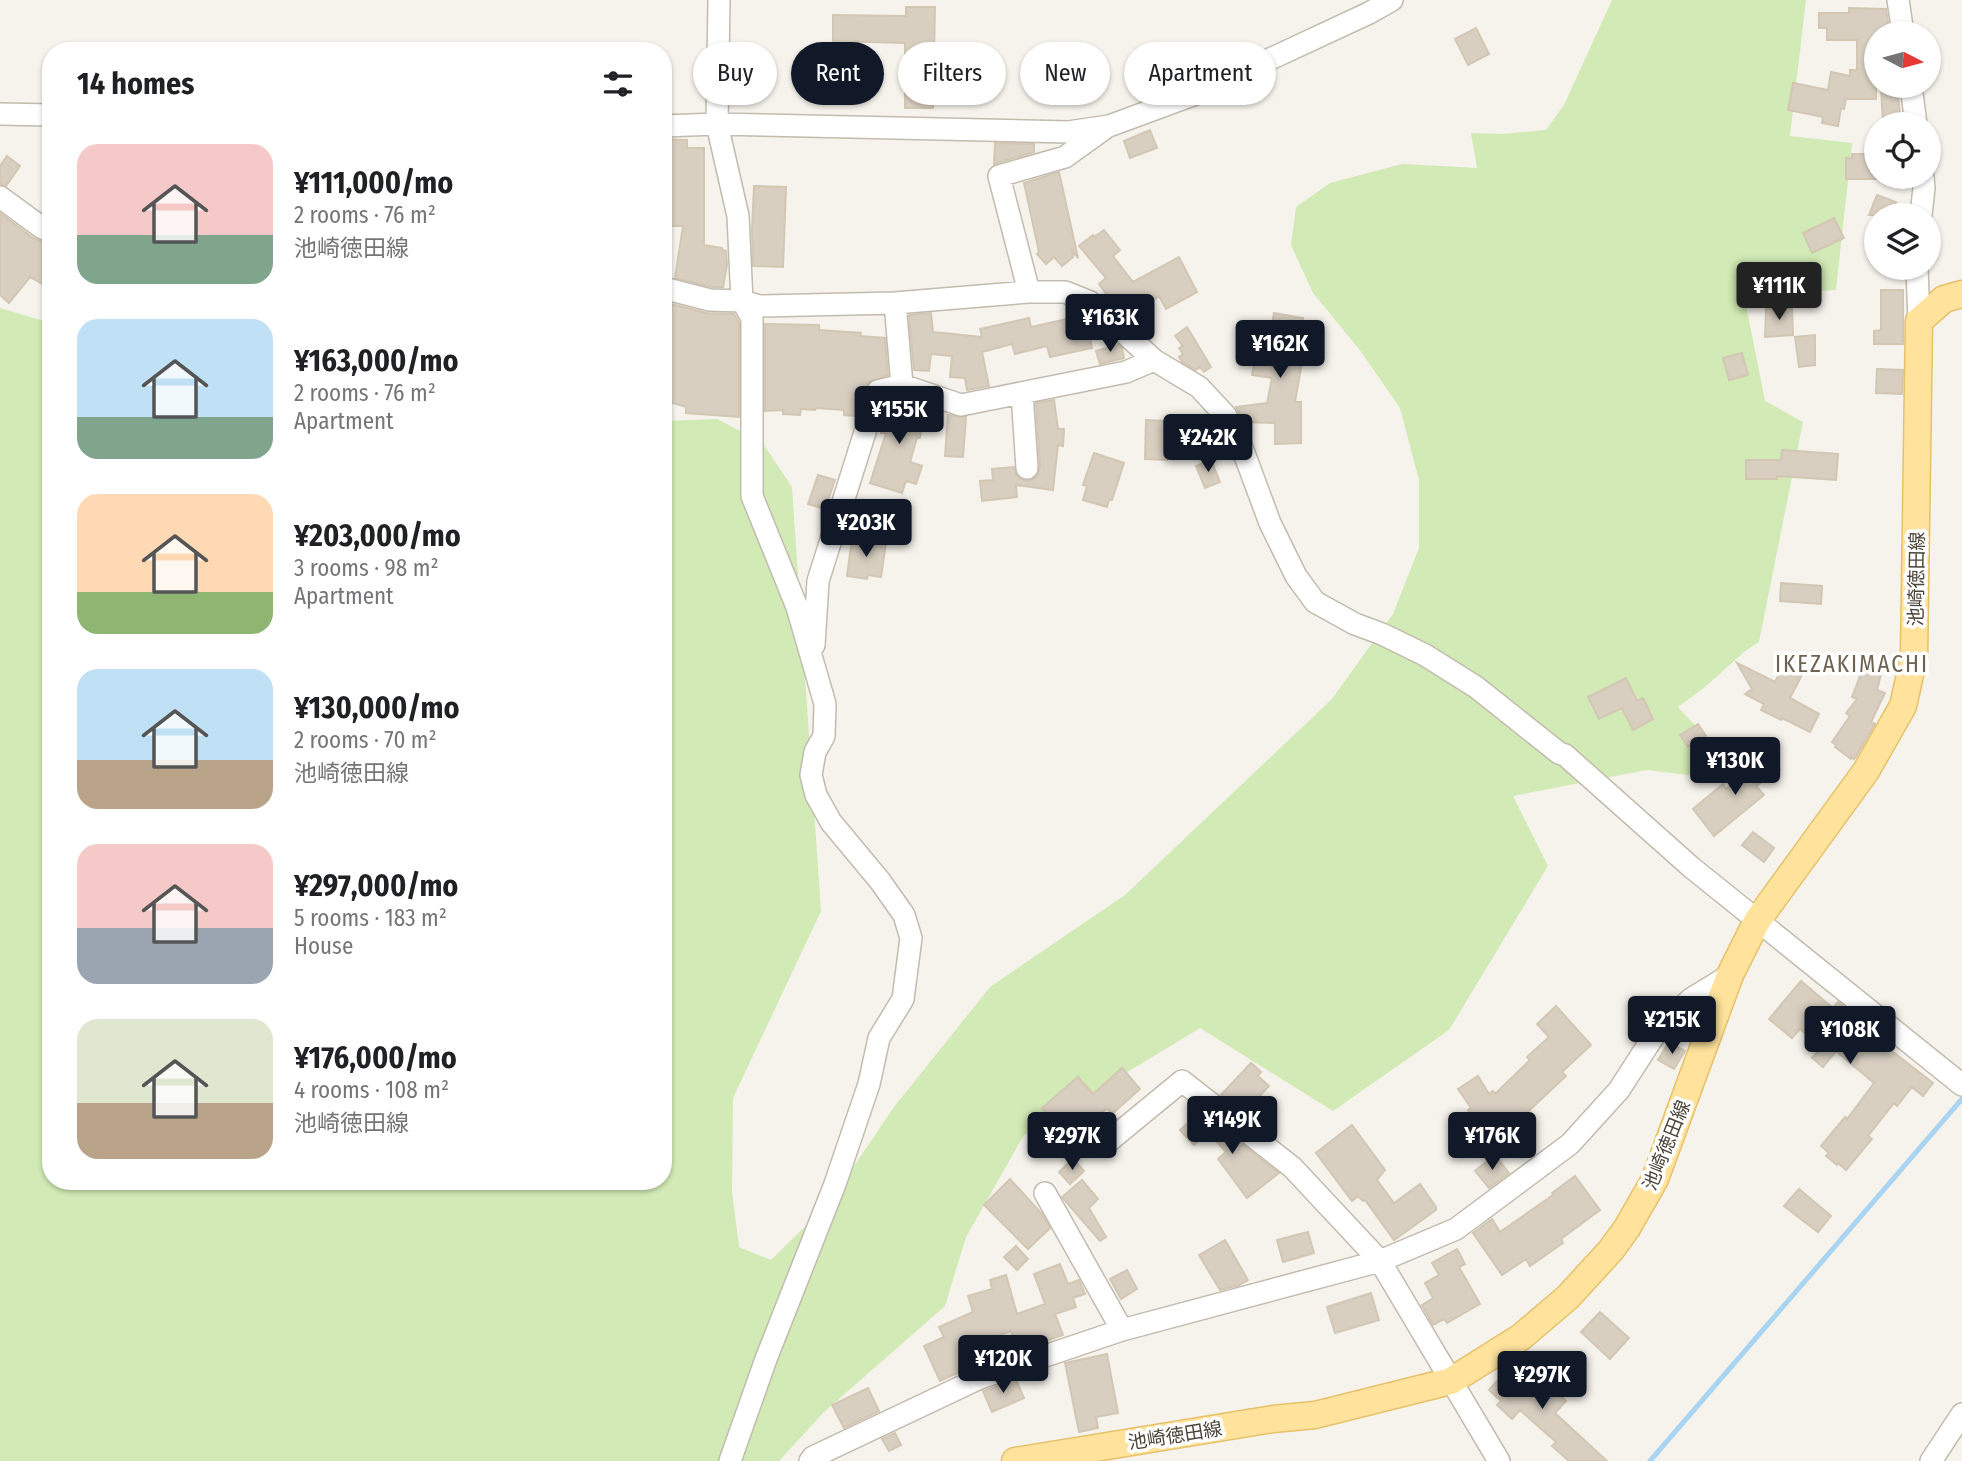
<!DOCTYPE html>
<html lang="en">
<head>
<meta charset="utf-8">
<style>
  :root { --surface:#fff; --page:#f2f2f2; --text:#202124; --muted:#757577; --accent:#111827 }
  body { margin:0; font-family:"Fira Sans Condensed","Noto Sans JP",sans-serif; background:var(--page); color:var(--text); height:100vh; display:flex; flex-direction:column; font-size:26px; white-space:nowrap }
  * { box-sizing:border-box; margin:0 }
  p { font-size:23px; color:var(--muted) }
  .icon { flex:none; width:38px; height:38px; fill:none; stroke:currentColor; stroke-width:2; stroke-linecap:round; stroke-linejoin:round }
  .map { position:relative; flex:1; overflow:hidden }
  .sheet { position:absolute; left:42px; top:42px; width:630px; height:1148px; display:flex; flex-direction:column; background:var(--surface); border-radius:28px; box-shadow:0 2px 5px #0004 }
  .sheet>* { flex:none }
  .top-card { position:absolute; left:693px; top:42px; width:665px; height:63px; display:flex; gap:14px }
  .needle { width:46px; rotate:96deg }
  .controls { position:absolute; left:1864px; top:21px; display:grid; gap:14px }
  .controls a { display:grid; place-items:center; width:77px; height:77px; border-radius:50%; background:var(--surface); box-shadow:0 2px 5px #0004; font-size:35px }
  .price { position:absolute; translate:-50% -60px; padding:0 16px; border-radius:7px; background:var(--accent); color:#fff; font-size:23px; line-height:46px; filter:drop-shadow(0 2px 4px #0008) }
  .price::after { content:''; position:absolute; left:50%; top:42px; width:21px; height:16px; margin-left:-10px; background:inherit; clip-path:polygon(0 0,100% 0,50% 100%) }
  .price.current { background:#222; color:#fff }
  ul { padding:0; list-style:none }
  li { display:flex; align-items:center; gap:21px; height:175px; padding:0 35px }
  li span { display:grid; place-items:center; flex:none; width:196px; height:140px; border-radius:21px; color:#555 }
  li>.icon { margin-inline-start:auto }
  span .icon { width:84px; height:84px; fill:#fffc; stroke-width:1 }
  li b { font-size:30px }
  h2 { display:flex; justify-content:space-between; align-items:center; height:84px; padding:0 35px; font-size:30px }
  .tag { padding:0 24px; border-radius:32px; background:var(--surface); box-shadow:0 2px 5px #0004; font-size:24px; line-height:63px }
  .tag.current { background:var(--accent); color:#fff }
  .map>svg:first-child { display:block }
  .green { fill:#d2eab5 }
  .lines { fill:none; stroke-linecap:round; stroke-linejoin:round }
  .stream { stroke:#a9d4f2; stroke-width:5 }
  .building { fill:#d8cfc1; stroke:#d3c7b4; stroke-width:2 }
  .minor-casing { stroke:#c2bbae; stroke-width:24 }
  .major-casing { stroke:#e6c16a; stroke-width:29 }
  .minor { stroke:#fff; stroke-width:21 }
  .major { stroke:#ffe39c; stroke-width:26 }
  .labels { text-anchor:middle; stroke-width:7; stroke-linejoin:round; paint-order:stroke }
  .street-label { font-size:19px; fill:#4b4439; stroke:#fff }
  .quarter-label { font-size:23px; letter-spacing:2px; fill:#6e6250; stroke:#fff }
</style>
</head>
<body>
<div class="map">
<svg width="1962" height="1461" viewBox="0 0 1962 1461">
  <rect width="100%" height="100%" fill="#f6f3ec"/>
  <path class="green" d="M1612,0H1806L1790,136L1852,143L1836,290L1744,295L1765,401L1803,422L1759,642L1745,651L1705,687L1678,707L1717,749L1688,775L1647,770L1513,796L1548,866L1449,1030L1333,1111L1200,1028L1024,1135L966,1237L945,1306L824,1412L779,1461H0V308L51,323V1181H663V421L717,419L762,442L792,487L821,911L733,1098L732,1191L739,1247L771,1260L829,1203L894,1107L990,987L1125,895L1332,699L1393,614L1419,548V480L1400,408L1359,349L1313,293L1291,245L1296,207L1330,183L1402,164L1477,168L1471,133L1502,134L1546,130L1564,105Z"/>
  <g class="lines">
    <path class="stream" d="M1650,1461L1962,1099"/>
  </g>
  <path class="building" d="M906,7H935L933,108H905V43L833,41V15L906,16Z
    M1849,8L1886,9L1889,30L1876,32V99H1846L1844,109L1841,108L1838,126L1822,123L1823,117L1788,110L1793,83L1828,90L1831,72L1850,76V70H1857V40H1827V28H1819V13H1849Z
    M1476,28L1489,54L1468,65L1455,39Z
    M1881,86H1897L1901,124H1883Z
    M1150,130L1157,148L1130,158L1124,141Z
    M663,139L687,140V148H704V245L722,248V250L726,251L727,265L723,287H712L675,278L683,226H663Z
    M995,143L1034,144V152L994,164Z
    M1852,154H1876V179H1846V158H1852Z
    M7,156L20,166L6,186L0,184V166Z
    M1059,172L1078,258L1072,251L1073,257L1062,266L1054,257L1046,264L1037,254L1039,252L1024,183Z
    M754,186L786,187L783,267L753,266L752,230Z
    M1877,195L1896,202L1891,215H1869Z
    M0,213L33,238L51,245V289L30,277L9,303L0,295Z
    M1834,218L1844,238L1812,253L1803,233Z
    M1104,230L1120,250L1113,256L1133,282L1179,257L1197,292L1166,309L1159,296L1130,320L1116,308L1099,284L1106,278L1079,246L1093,235L1094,237Z
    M1881,290H1903V344H1874V331L1881,330Z
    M671,304L707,313L734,314L739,322V417L686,413V407L663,400V331Z
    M1792,307L1793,335L1765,337L1766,309Z
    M931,313L933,332L982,337L980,329L1029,318L1031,327L1085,315L1092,348L1050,357L1047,346L1015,354L1012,344L982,352L989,386L967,390L965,378L950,377L952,356L931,354L929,371L914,370L909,315Z
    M1274,313L1303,318L1298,344L1305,345L1295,402H1301V443L1275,444V423L1244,422L1236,407L1267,403L1272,378L1252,375L1256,355L1264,356L1270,324H1272Z
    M765,324L819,325V330L861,333L860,336L885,338L888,375L869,382L856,416L844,415V410L816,408L815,410L801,409L800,415L783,414V410L765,411Z
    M1187,327L1211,367L1204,372L1200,367L1196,370L1182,362L1179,357L1183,354L1179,348L1183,346L1175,336Z
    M1815,335V365L1799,367L1795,337Z
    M1118,345L1122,348L1124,358L1100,364L1096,351Z
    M1742,353L1748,375L1729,380L1723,358Z
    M1877,369L1903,370L1902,394L1876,393Z
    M901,399L924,406L920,438H917L910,462L922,466L916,484L906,481L902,493L870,483L886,433H881L888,402Z
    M1054,400L1058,429H1064L1063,446L1058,445L1053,490L1016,485L1017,497L982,501L980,481L993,480L992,469L1014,467L1017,476L1021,479L1027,481L1034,479L1038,474L1040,467L1036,403Z
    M948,415L966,417L963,457L945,456Z
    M1146,420L1169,421L1167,460L1145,459Z
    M1782,450L1838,454L1836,480L1777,476V479H1746V460H1781Z
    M1094,453L1124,463L1112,500H1109L1107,507L1083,500L1087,486L1083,485Z
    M1211,460L1220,482L1205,488L1196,466Z
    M818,475L835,480L825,509L808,504Z
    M852,539L886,543L881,577L868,575L867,579L847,576Z
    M1781,583L1822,586L1821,604L1780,601Z
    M1868,662L1883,666L1877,690L1885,693L1871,722L1875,724L1857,755L1854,759L1852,757L1851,759L1835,747L1836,745L1832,742L1850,716L1846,713L1857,699L1852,697L1862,671L1866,672Z
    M1737,663L1775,682L1784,665L1802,675L1790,698L1819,714L1810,732L1782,718L1781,720L1761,710L1764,704L1745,694L1752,689Z
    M1626,678L1637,701L1643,698L1653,719L1633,730L1622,708L1599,719L1588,697Z
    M1698,724L1706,736L1688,747L1680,735Z
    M1769,754L1780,770L1756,786L1764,795L1714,836L1693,809L1723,784L1726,789Z
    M1753,832L1774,848L1764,862L1742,845Z
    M1801,981L1833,1008L1838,1002L1872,1031L1870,1034L1933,1083L1923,1096L1912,1087L1897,1106L1894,1103L1868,1136L1872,1139L1846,1170L1838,1163L1837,1165L1826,1156L1829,1153L1821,1146L1845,1117L1847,1119L1874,1083L1836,1051L1823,1067L1812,1058L1822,1047L1800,1029L1792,1038L1769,1019Z
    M1556,1006L1591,1045L1562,1072L1566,1076L1519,1120L1525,1126L1496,1147L1468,1110L1471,1108L1458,1089L1478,1076L1489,1094L1493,1091L1495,1094L1530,1060L1527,1057L1549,1037L1537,1024Z
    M1669,1042L1685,1051L1674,1069L1658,1060Z
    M1251,1063L1261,1072L1258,1076L1269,1086L1244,1113L1221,1095Z
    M1122,1068L1140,1089L1112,1114L1107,1108L1087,1126L1090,1130L1074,1145L1042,1108L1078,1077L1093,1094Z
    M1200,1112L1279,1173L1247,1198L1218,1159L1226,1152L1208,1132L1194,1145L1180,1130Z
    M1352,1125L1385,1170L1377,1180L1394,1203L1420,1184L1436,1207V1210L1394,1240L1365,1200L1363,1201L1358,1196L1352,1201L1316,1153Z
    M1495,1155L1509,1173L1489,1188L1475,1171Z
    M1073,1159L1084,1171L1070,1184L1059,1172Z
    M1575,1176L1600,1210L1561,1239L1563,1243L1530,1266L1526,1259L1502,1275L1473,1233L1492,1219L1500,1232L1553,1195L1552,1193Z
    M1010,1179L1042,1214L1050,1228L1028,1249L984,1205Z
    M1082,1180L1098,1199L1089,1208L1106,1237L1100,1241L1062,1197Z
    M1799,1189L1831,1216L1818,1232L1784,1206Z
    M1308,1232L1314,1253L1283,1262L1277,1240Z
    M1225,1240L1248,1280L1239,1285L1220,1290L1199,1255Z
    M1016,1246L1028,1259L1017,1270L1004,1257Z
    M1457,1249L1465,1264L1459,1267L1480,1304L1447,1323L1444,1319L1433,1325L1422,1305L1433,1298L1425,1283L1439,1275L1432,1263Z
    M1060,1264L1068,1284L1079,1280L1085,1294L1073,1298L1076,1307L1055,1314L1063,1335L1018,1351L1011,1331L974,1344L982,1362L940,1381L924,1346L944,1337L939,1327L973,1312L968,1296L992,1289L990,1280L1006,1275L1017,1314L1045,1304L1034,1274Z
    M1127,1270L1137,1289L1121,1299L1110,1279Z
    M1371,1293L1379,1320L1335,1333L1327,1307Z
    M1600,1312L1629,1338L1610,1359L1581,1332Z
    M1107,1354L1118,1413L1096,1417L1098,1428L1079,1432L1065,1363Z
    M1526,1361L1566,1401L1555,1413L1607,1461H1569L1552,1446L1556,1442L1520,1410L1512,1419L1497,1405L1501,1401L1489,1390L1507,1370L1513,1375Z
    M1016,1380L1024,1398L992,1412L983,1391Z
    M868,1388L879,1411L844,1428L832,1405Z
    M895,1433L901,1445L889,1451L882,1439Z"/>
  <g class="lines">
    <g class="minor-casing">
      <path id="minor" d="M719,0L717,124L738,216L742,301L752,318V496L797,607L825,704L824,736L815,752L811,775L816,795L831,822L880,881L904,915L911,938L903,999L879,1038L869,1084L835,1184L766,1359L730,1461
        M1898,0L1903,33
        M1911,86L1916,124
        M0,114L51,115
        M663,126L717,124L1068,132L1109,126L1193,95L1369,13L1392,0
        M0,197L41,227L51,232
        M1921,215L1924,188L1923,177
        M1917,268L1919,321
        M663,288L710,300L742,301L760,306L895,303L1029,292H1065L1090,302L1154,360L1199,387L1226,416L1241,445L1270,523L1296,576L1315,602L1355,624L1382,634L1425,655L1476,687L1559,753L1565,755L1691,867L1962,1085
        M1029,292L999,176L1065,157L1104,129
        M895,303L902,385L961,405L1126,372L1154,360
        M1022,393L1027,468
        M814,645L818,581L878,391L902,385
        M1103,1146L1182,1081L1292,1167L1380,1261L1499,1461
        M1045,1193L1122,1330
        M810,1461L813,1457L980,1378L1122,1330L1380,1261L1456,1229L1570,1144L1619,1090L1657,1031L1691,999L1730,975
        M1931,1461L1962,1414"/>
    </g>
    <g class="major-casing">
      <path id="major" d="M1015,1461L1273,1419L1315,1415L1451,1381L1521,1337L1568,1297L1611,1250L1627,1228L1655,1179L1730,975L1757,921L1866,771L1903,706L1914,657L1919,321L1944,299L1962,294"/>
    </g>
    <use href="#minor" class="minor"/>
    <use href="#major" class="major"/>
  </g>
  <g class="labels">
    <g class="street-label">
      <text transform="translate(1916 579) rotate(-89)" y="7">池崎徳田線</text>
      <text transform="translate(1666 1145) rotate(-68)" y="7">池崎徳田線</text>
      <text transform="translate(1175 1435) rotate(-9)" y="7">池崎徳田線</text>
    </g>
    <g class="quarter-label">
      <text x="1852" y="672">IKEZAKIMACHI</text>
    </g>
  </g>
</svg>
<div class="controls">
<a><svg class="needle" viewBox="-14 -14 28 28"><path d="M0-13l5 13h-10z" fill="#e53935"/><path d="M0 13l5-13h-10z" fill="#757577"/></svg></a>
<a><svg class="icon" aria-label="locate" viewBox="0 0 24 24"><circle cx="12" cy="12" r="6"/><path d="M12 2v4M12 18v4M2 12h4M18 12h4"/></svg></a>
<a><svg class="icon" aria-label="layers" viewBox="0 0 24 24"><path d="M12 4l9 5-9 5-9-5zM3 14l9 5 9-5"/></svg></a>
</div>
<b class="price current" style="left:1779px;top:322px">¥111K</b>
<b class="price" style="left:1110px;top:354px">¥163K</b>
<b class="price" style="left:1280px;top:380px">¥162K</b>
<b class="price" style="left:899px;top:446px">¥155K</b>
<b class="price" style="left:1208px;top:474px">¥242K</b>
<b class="price" style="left:866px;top:559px">¥203K</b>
<b class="price" style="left:1735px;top:797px">¥130K</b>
<b class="price" style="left:1672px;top:1056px">¥215K</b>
<b class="price" style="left:1850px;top:1066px">¥108K</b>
<b class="price" style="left:1232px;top:1156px">¥149K</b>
<b class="price" style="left:1072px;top:1172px">¥297K</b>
<b class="price" style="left:1492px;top:1172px">¥176K</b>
<b class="price" style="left:1003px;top:1395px">¥120K</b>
<b class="price" style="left:1542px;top:1411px">¥297K</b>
<div class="top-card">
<a class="tag">Buy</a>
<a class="tag current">Rent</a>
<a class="tag">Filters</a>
<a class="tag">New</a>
<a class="tag">Apartment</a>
</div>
<section class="sheet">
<h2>14 homes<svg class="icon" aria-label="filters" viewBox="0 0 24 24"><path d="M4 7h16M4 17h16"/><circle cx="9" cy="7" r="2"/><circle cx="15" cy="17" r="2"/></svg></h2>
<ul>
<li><span style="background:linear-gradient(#f6c9c9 65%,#7fa58c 0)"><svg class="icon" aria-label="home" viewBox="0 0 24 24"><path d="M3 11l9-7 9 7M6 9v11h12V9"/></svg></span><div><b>¥111,000/mo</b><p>2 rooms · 76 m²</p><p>池崎徳田線</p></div></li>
<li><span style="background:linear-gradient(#bfe0f5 70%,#7fa58c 0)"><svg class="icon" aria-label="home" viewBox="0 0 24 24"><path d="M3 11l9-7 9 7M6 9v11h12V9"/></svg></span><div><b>¥163,000/mo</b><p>2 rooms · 76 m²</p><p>Apartment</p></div></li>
<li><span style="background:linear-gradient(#ffd9b3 70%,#8fb573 0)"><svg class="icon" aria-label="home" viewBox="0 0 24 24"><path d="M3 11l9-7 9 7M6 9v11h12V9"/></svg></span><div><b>¥203,000/mo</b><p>3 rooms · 98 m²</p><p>Apartment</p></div></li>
<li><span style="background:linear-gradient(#bfe0f5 65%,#b9a48a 0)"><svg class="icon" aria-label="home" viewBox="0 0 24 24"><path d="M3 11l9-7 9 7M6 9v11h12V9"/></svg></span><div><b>¥130,000/mo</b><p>2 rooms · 70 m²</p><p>池崎徳田線</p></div></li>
<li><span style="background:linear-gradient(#f6c9c9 60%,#9aa5b1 0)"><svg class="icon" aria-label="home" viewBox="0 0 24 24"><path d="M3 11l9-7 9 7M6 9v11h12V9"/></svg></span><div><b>¥297,000/mo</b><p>5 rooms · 183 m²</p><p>House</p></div></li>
<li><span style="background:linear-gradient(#dfe7d0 60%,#b9a48a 0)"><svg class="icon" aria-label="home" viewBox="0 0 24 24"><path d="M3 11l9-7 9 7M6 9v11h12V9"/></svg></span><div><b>¥176,000/mo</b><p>4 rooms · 108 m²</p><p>池崎徳田線</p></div></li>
</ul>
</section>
</div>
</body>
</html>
